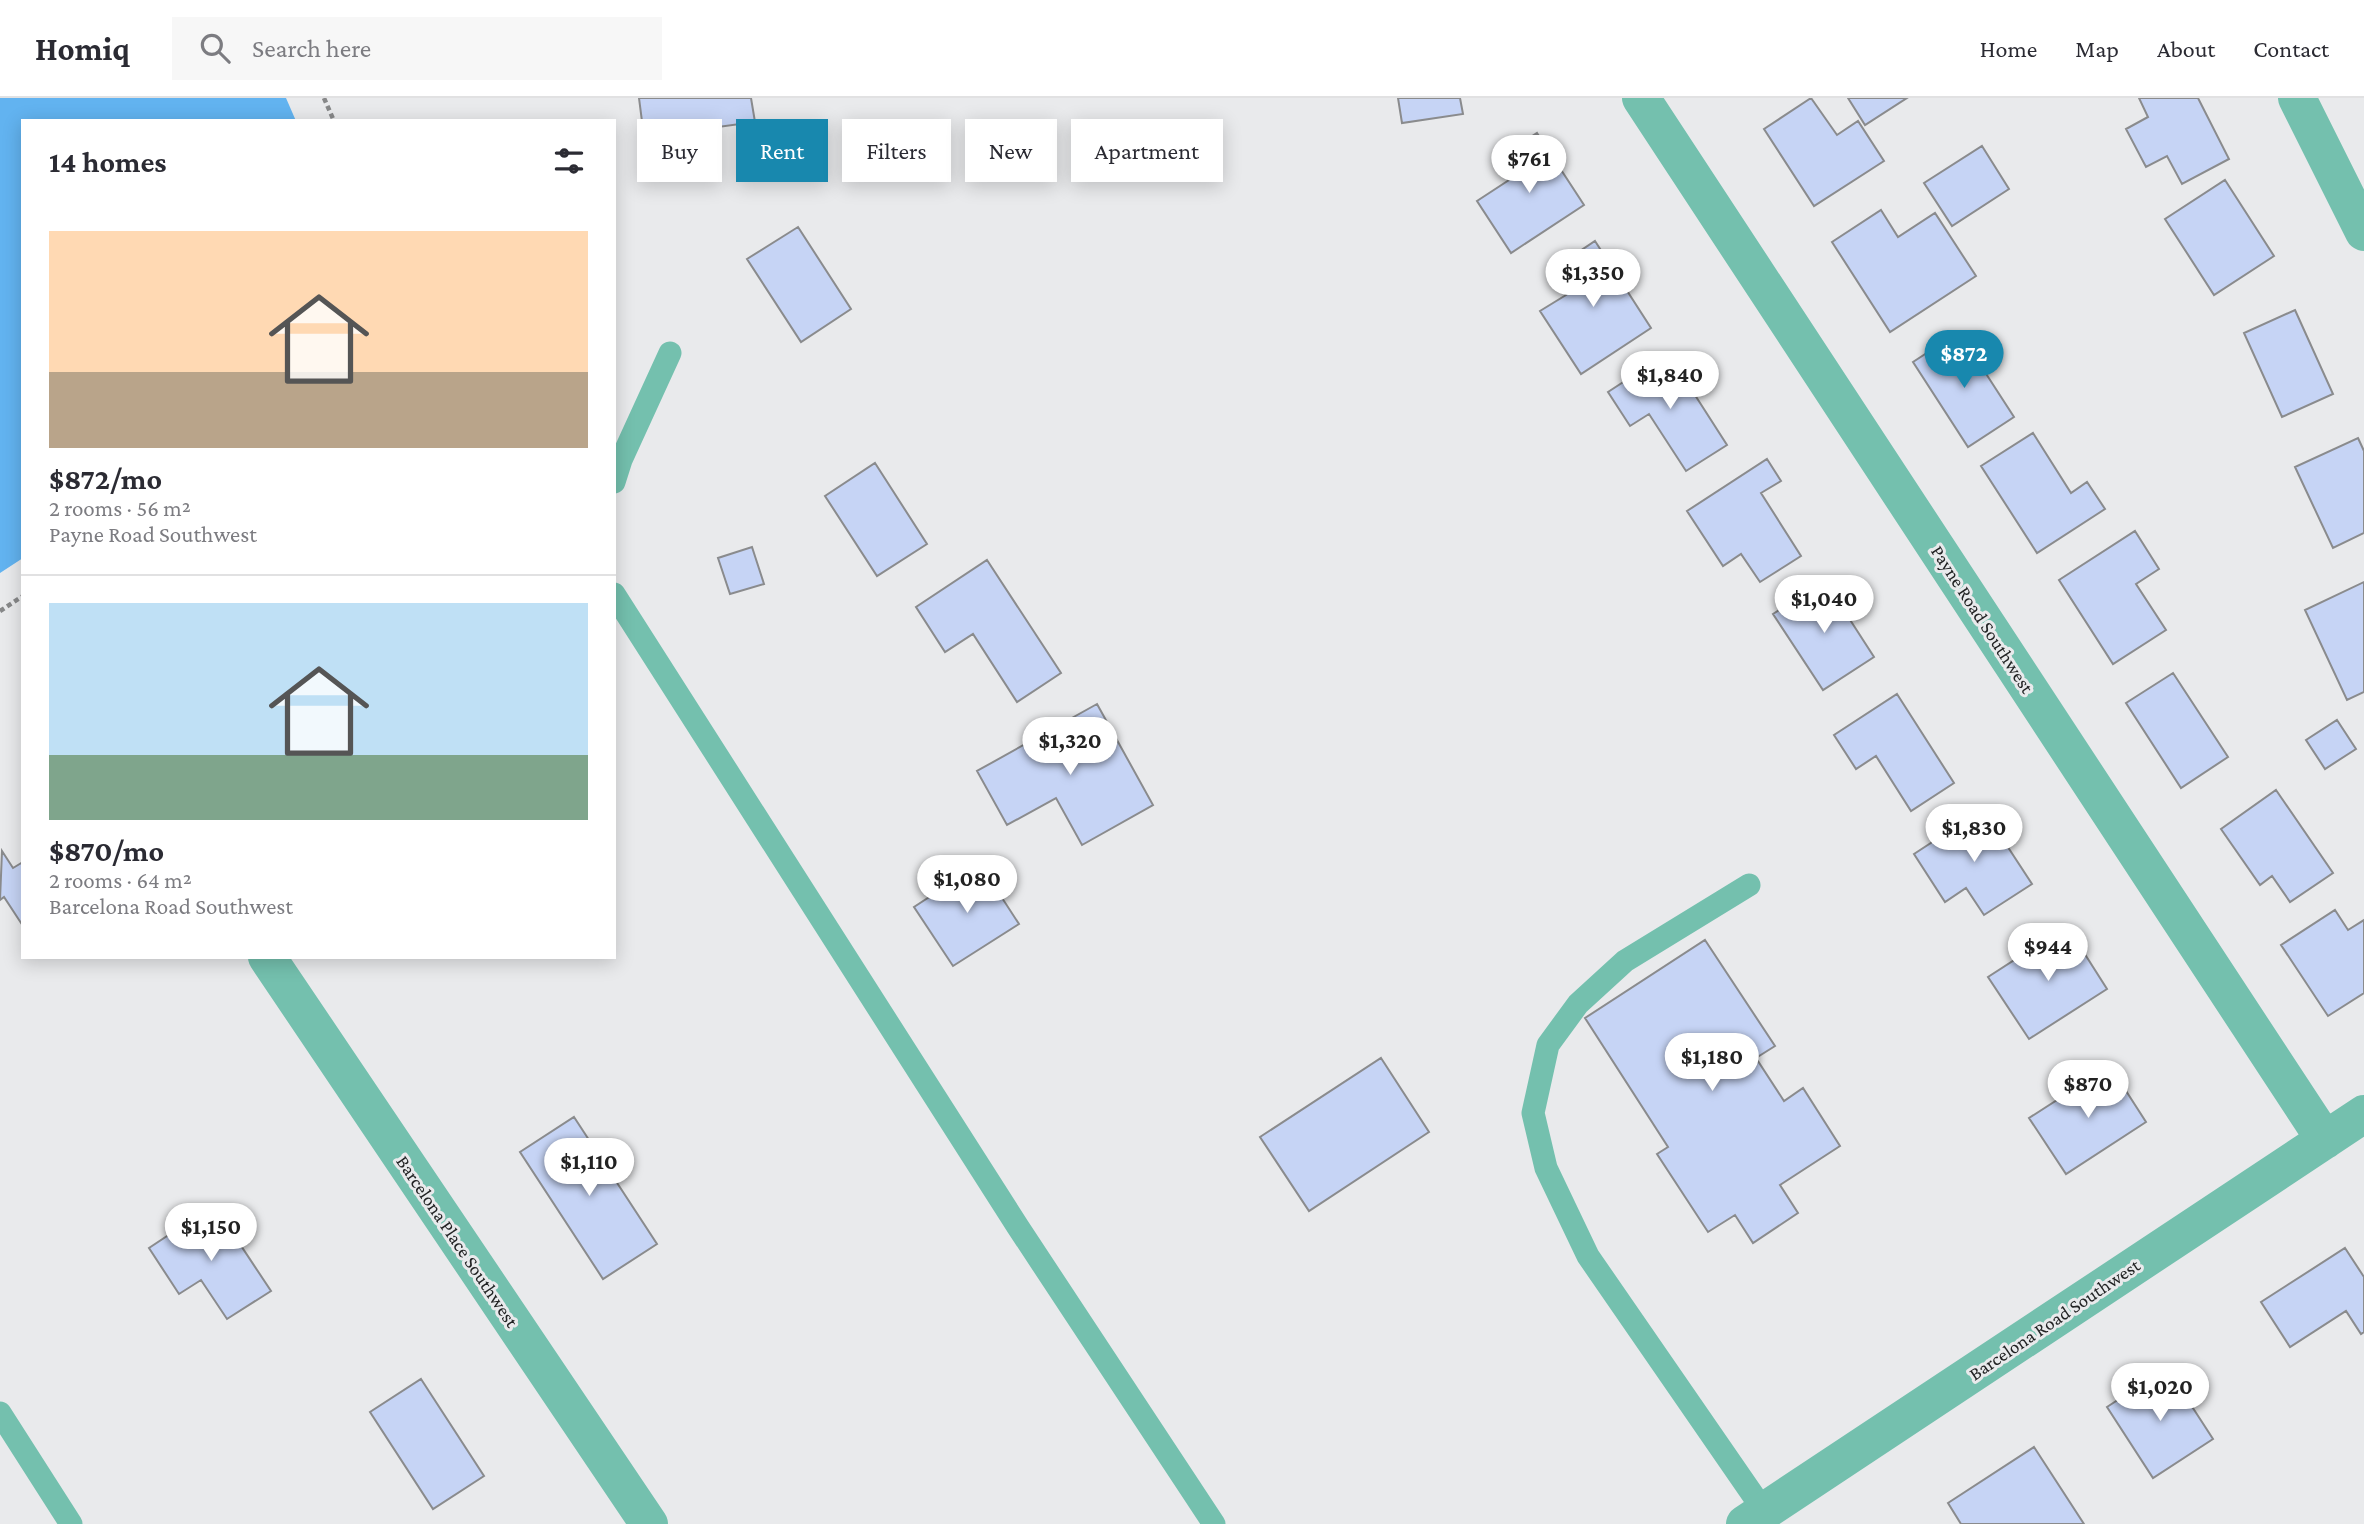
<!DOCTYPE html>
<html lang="en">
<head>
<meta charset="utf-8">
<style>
  :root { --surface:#fff; --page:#f7f7f7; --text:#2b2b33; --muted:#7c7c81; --line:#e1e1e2; --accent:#1888ae }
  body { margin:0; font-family:"Crimson Pro",serif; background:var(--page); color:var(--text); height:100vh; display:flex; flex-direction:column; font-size:26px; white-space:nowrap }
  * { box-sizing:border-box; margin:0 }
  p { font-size:23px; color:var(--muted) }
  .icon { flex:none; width:38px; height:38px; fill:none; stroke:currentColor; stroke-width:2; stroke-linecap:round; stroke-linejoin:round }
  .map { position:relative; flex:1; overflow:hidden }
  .drawer { position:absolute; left:21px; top:21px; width:595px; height:840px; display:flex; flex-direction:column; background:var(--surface); border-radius:0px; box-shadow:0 4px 18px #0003 }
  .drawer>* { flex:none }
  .hud { position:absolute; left:637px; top:21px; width:665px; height:63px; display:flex; gap:14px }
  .price { position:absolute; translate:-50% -60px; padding:0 16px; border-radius:24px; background:#fff; color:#222; font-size:23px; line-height:46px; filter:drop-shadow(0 2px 4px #0008) }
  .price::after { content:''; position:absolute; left:50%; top:42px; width:21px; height:16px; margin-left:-10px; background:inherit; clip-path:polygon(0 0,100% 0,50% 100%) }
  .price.current { background:var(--accent); color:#fff }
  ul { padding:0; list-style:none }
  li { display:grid; align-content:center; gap:14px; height:371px; padding:0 28px }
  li+li { border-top:2px solid var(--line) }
  li span { display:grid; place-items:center; height:217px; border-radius:0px; color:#555 }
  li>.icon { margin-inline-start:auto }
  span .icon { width:126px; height:126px; fill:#fffc; stroke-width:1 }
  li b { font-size:30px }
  h2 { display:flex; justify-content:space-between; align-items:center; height:84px; padding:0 28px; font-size:30px }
  .tag { padding:0 24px; border-radius:0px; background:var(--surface); box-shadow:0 4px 18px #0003; font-size:24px; line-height:63px }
  .tag.current { background:var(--accent); color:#fff }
  header { display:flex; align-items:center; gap:42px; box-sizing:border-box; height:98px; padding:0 35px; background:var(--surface); border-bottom:2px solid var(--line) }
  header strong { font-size:33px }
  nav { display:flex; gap:38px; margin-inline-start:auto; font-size:24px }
  .search { width:490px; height:63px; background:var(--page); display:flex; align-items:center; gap:18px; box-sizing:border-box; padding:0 24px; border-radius:0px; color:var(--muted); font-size:26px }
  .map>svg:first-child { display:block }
  .water { fill:#62b3f0 }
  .building { fill:#c6d4f5; stroke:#8a8b8d; stroke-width:2 }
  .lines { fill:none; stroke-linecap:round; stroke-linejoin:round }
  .path { stroke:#878889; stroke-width:4.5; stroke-dasharray:5 3.5; stroke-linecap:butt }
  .lane { stroke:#74c0ae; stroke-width:23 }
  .street { stroke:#74c0ae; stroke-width:38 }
  .labels { text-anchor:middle; stroke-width:6; stroke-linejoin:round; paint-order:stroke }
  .street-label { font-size:19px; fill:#222324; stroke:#e9eaec }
</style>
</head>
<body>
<header>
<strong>Homiq</strong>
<div class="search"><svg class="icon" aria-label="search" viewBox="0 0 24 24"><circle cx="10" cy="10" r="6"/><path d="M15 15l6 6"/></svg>Search here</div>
<nav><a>Home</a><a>Map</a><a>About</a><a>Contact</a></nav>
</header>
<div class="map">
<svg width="2364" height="1426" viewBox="0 0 2364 1426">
  <rect width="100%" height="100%" fill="#e9eaec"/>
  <path class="water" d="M0,0H286L296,23H23V460L0,475Z"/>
  <path class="building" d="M639,0H751L755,24L644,39Z
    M1398,0H1460L1463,16L1402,25Z
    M1811,0L1837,37L1858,23L1884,63L1814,108L1764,31Z
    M1848,0H1907L1865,27Z
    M2139,0H2198L2229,61L2182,86L2167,58L2146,69L2126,31L2148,19Z
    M1537,35L1584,107L1511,155L1477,103L1509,82L1495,62Z
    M1982,48L2009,91L1952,128L1924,85Z
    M2225,82L2274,158L2214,197L2165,121Z
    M1881,112L1898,139L1935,115L1976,178L1890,234L1832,144Z
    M798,129L851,211L801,244L747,161Z
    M1595,143L1651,230L1581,276L1540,213L1566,197L1550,173Z
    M2295,212L2333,296L2282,319L2244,235Z
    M1959,234L2014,319L1968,349L1913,264Z
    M1668,255L1727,347L1686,373L1649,316L1630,328L1608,294Z
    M2033,335L2071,395L2087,384L2105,411L2037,455L1981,368Z
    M2358,340L2364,353V435L2333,450L2295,369Z
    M1767,361L1781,383L1761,395L1801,458L1760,484L1741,456L1723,468L1687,413Z
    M875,365L927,446L877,478L825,398Z
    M2135,433L2159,471L2136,486L2166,532L2113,566L2059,482Z
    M752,449L764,486L730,496L718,460Z
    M987,462L1061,575L1017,604L973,536L945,554L916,509Z
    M1825,483L1874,559L1823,592L1773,516Z
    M2364,484V594L2347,602L2305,512Z
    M2173,575L2228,659L2181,690L2126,605Z
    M1897,596L1954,685L1911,713L1876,658L1856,671L1834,637Z
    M1097,606L1153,707L1082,747L1056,700L1007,727L977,673Z
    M2337,622L2356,651L2325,671L2306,642Z
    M2276,692L2333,775L2290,804L2272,778L2260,787L2221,731Z
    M1983,711L2032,786L1984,817L1966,790L1945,804L1914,756Z
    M2,753L13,770L23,764V828L4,799L0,802Z
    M980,766L1019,826L953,868L914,809Z
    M2335,812L2348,832L2364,822V895L2328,918L2281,847Z
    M2067,828L2107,891L2029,941L1988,879Z
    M1705,842L1775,948L1756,960L1784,1003L1803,990L1840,1048L1780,1087L1798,1115L1753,1145L1735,1117L1708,1134L1657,1056L1668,1049L1585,920Z
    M1381,960L1429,1034L1309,1113L1260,1039Z
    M2110,968L2146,1024L2066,1076L2029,1020Z
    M574,1019L657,1146L603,1181L520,1054Z
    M214,1107L271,1193L227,1221L201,1182L179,1196L149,1150Z
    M2345,1150L2364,1179V1234L2361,1236L2346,1213L2290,1249L2261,1204Z
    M2167,1270L2213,1341L2153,1380L2107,1309Z
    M421,1281L484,1378L433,1411L370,1314Z
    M2034,1349L2084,1426H1961L1948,1405Z"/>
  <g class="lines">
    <path class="path" d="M324,0L334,23
      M0,513L23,498"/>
    <path class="lane" d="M614,384L621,362L670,255
      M614,496L1018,1129L1214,1426
      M1749,787L1625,863L1578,906L1548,947L1533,1015L1546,1070L1588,1158L1764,1413
      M0,1315L71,1426"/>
    <path class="street" d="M1641,0L2325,1042
      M2297,0L2364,134
      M267,859L649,1426
      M1745,1426L2364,1016"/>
  </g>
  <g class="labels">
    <g class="street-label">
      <text transform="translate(1983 521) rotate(57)" y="7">Payne Road Southwest</text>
      <text transform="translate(458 1143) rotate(56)" y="7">Barcelona Place Southwest</text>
      <text transform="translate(2054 1221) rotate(-34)" y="7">Barcelona Road Southwest</text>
    </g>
  </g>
</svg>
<b class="price" style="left:1529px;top:97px">$761</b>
<b class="price" style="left:1593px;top:211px">$1,350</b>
<b class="price current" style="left:1964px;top:292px">$872</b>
<b class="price" style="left:1670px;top:313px">$1,840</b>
<b class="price" style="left:1824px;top:537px">$1,040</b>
<b class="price" style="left:1070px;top:679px">$1,320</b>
<b class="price" style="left:1974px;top:766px">$1,830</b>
<b class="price" style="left:967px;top:817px">$1,080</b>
<b class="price" style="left:2048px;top:885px">$944</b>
<b class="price" style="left:1712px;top:995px">$1,180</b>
<b class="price" style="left:2088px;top:1022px">$870</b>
<b class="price" style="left:589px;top:1100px">$1,110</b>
<b class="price" style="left:211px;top:1165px">$1,150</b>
<b class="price" style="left:2160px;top:1325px">$1,020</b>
<div class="hud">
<a class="tag">Buy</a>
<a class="tag current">Rent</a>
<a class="tag">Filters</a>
<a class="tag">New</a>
<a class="tag">Apartment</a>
</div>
<section class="drawer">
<h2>14 homes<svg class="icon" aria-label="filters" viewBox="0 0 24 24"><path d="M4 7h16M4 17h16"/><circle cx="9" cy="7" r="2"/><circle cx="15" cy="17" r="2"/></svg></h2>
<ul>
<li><span style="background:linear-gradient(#ffd9b3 65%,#b9a48a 0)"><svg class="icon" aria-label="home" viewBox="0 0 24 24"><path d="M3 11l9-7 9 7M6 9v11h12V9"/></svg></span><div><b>$872/mo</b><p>2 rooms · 56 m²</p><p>Payne Road Southwest</p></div></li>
<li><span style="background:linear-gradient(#bfe0f5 70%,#7fa58c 0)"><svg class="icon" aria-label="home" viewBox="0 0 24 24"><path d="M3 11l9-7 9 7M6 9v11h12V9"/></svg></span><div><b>$870/mo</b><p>2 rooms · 64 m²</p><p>Barcelona Road Southwest</p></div></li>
</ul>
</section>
</div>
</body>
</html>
